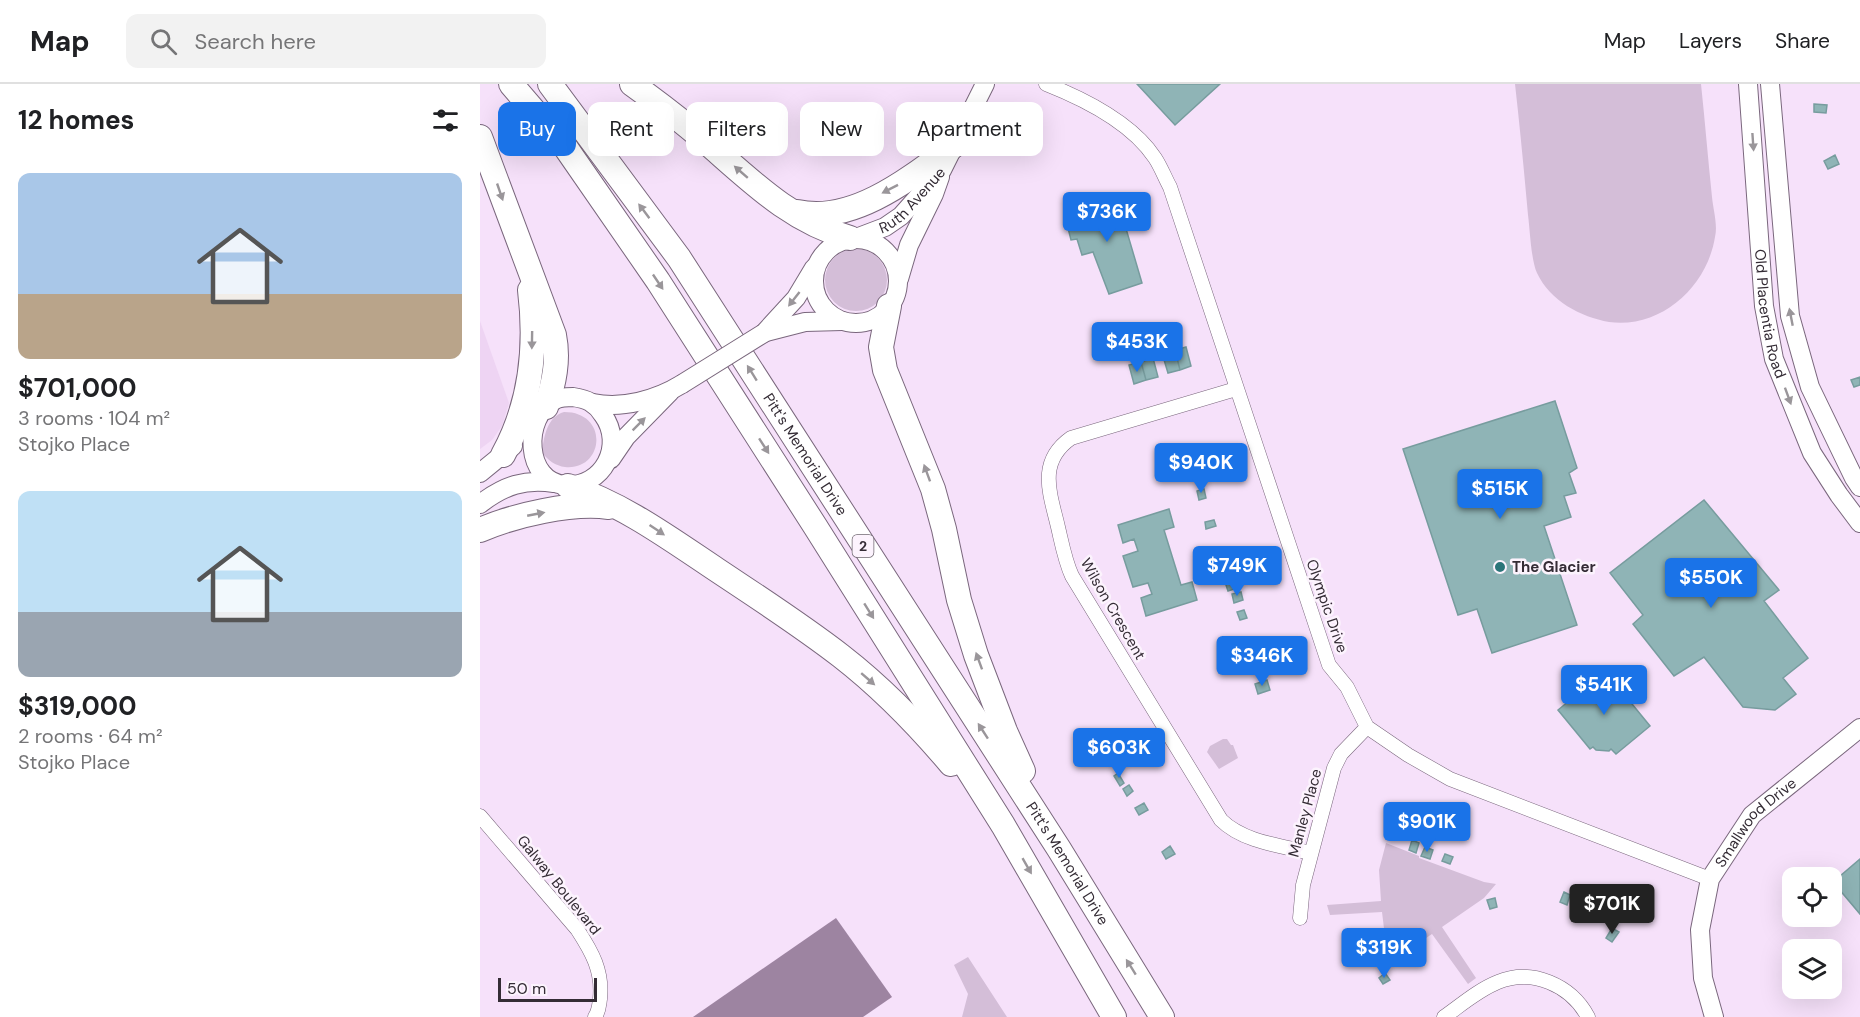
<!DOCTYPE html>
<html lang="en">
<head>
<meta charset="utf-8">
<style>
  :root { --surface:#fff; --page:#f2f2f2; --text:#202124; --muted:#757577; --line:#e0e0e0; --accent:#1a73e8 }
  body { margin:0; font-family:"DM Sans",sans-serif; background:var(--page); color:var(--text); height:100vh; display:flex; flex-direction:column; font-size:22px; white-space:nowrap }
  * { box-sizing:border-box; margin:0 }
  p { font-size:20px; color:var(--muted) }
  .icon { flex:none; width:33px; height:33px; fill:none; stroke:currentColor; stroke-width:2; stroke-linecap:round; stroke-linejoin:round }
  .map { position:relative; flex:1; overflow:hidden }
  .panel { display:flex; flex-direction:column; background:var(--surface); width:480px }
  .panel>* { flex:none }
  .hud { position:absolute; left:18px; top:18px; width:570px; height:54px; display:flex; gap:12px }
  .buttons { position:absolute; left:1302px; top:783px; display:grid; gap:12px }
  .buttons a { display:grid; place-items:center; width:60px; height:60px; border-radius:12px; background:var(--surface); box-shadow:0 6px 24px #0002; font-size:30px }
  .scale { position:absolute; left:18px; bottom:15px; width:99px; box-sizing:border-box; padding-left:6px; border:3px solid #342c35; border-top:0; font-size:16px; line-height:21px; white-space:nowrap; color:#342c35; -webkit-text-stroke:4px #fcf3fd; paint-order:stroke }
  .price { position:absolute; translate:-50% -51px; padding:0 14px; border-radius:6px; background:var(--accent); color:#fff; font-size:20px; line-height:39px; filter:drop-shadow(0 2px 3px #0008) }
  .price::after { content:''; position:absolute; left:50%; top:36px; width:18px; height:14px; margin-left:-9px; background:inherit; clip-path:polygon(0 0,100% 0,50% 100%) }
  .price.selected { background:#222; color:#fff }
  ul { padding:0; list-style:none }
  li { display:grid; align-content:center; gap:12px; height:318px; padding:0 18px }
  li span { display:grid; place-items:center; height:186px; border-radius:12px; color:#555 }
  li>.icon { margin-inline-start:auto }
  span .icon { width:108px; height:108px; fill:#fffc; stroke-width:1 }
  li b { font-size:26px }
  h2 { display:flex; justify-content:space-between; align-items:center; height:72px; padding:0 18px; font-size:26px }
  .tag { padding:0 21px; border-radius:12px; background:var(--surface); box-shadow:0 6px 24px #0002; font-size:21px; line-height:54px }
  .tag.selected { background:var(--accent); color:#fff }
  header { display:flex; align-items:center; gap:36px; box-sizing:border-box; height:84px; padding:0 30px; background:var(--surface); border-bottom:2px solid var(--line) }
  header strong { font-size:28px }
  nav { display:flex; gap:33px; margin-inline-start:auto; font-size:21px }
  .search { width:420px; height:54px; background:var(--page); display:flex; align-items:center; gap:15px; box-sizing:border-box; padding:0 21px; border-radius:12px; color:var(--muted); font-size:22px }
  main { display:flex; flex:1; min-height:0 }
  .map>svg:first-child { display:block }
  .built { fill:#eed4f3 }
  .green { fill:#d4bed8 }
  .water { fill:#9d84a1 }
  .building { fill:#8fb4b6; stroke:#779c9e; stroke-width:1.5 }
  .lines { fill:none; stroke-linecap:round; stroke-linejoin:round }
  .street-casing { stroke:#7a677d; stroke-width:15 }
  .secondary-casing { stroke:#7a677d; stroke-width:20 }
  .highway-casing { stroke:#7a677d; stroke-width:26 }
  .street { stroke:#fff; stroke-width:14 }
  .secondary { stroke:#fff; stroke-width:18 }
  .highway { stroke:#fff; stroke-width:24 }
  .secondary-bridge-casing { stroke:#7a677d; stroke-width:20; stroke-linecap:butt }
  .secondary-bridge { stroke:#fff; stroke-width:18 }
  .oneway { fill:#9a969a }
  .poi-dot { fill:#2b7579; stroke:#fcf3fd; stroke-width:2 }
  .labels { text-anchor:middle; stroke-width:5; stroke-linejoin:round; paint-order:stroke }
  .shield { fill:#fcf3fd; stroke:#706871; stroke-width:1.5 }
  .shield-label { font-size:14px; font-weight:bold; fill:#342c35 }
  .street-label { font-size:15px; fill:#342c35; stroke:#fcf3fd }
  .poi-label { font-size:15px; font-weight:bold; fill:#342c35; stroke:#fcf3fd; text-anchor:start }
</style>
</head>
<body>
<header>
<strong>Map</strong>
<div class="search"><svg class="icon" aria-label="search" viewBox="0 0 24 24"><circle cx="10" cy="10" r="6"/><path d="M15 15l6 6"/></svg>Search here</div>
<nav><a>Map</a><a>Layers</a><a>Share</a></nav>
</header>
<main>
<section class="panel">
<h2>12 homes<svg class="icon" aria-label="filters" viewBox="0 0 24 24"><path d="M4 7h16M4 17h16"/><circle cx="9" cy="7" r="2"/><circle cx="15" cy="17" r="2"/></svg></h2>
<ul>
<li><span style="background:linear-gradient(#a9c7e8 65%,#b9a48a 0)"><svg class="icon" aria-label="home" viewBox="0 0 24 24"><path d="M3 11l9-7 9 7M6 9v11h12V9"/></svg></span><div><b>$701,000</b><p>3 rooms · 104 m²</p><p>Stojko Place</p></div></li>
<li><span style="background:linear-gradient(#bfe0f5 65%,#9aa5b1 0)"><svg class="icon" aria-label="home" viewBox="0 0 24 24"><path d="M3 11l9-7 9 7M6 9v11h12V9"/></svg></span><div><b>$319,000</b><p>2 rooms · 64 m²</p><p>Stojko Place</p></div></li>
</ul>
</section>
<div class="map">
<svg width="1380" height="933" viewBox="0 0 1380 933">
  <rect width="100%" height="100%" fill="#f6e1fa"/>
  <path class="built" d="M0,237L29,319L22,342L12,356L0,365Z"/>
  <path class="green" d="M1035,0H1221C1225,38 1228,75 1232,113C1233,125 1238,141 1235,153C1227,203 1181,245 1129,238C1101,233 1070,217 1057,189C1051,176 1050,146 1048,131C1044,87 1040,44 1035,0Z
    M345 196a31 31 0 1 1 62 0a31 31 0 1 1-62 0Z
    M84,328C130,328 124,387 85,383C76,382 67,376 62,368C64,352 67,333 84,328Z
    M743,655H747L751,661H753L758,674L739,685L727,668L730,662Z
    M906,759L939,772V774L1004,798L1016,800L1004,814L962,843L996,894L988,900L952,850L919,872L907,869L902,828L850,831L847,821L901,817L899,786Z
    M488,873L527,933H482L488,910L474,881Z"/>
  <path class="water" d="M356,834L412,913L383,933H213Z"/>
  <path class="building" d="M657,0H740L695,41Z
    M1334,20L1347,21L1346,29L1334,28Z
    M1355,71L1359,80L1348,85L1344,77Z
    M629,109L637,132L642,131L662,199L629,210L613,168L602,171L597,155L591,156L588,144L606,138L600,119Z
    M706,263L711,282L700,286L696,270L700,269L699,265Z
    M690,267L691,271L696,270L700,286L688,289L682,269Z
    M673,274L678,293L666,296L661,278Z
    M661,278L666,296L654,300L649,281Z
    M1380,293V301L1374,303L1371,296Z
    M1075,317L1097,384L1089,389L1096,409L1084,412L1091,433L1064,442L1097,541L1012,569L997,525L978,531L923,365Z
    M724,405L726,414L719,416L717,407Z
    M1224,416L1299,506L1284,517L1328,574L1303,594L1316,610L1295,626L1263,623L1224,573L1194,592L1153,540L1163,531L1130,489Z
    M689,425L694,443L684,446L701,501L712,498L717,516L666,532L661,514L672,510L668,499L653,503L643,472L658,467L654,455L643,459L638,441Z
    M734,436L736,442L726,445L725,438Z
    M755,496L757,504L748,507L745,498Z
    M761,508L763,516L754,519L752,510Z
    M764,526L767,534L760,536L757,528Z
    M777,567L780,576L770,580L767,571Z
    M754,571L757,578L749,583L745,577Z
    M1125,587L1170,642L1136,670L1131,665L1129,667L1116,666L1113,663L1110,665L1078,626Z
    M787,596L790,606L778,610L775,600Z
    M638,689L644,699L640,702L634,692Z
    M649,701L653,707L647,712L643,705Z
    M664,719L668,726L659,731L655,724Z
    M932,756L939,759L936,769L929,766Z
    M690,762L695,770L686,775L682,768Z
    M945,763L953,766L950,775L941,772Z
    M965,770L973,773L970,780L962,777Z
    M1380,775V830L1353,798Z
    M1084,808L1090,811L1087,821L1080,818Z
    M1015,814L1017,823L1010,825L1007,816Z
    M1132,844L1139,848L1132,858L1126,854Z
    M905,889L910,896L903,900L899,894Z"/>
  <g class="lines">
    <g class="street-casing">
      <path id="street" d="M566,0C604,15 652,39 675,74C681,83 685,94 690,103L849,581L867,603L887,643L928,671L970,695L1230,795
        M756,305L591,354C557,378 570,409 578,443C582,460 585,477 592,492L741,736C763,758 802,762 831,769
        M0,732L97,845C112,868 123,887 120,915C119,922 119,927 115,933
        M820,834L823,801L854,684L861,670L887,643
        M964,933C981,921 998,906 1018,898C1052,884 1091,901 1108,933"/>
    </g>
    <g class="secondary-casing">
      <g id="secondary">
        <path id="s1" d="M1268,0L1284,222L1294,275L1332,369L1359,411L1380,439"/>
        <path d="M1290,0L1310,232L1330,303L1374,394L1380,403"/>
        <path id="s2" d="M376,154L405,143L421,132L462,86L505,0"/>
        <circle cx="376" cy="197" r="42"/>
        <path d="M419,195L429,161L454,110L460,93"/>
        <path d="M286,248L325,238L362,237"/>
        <path d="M284,249L316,214L334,184"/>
        <path d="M93,313C99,314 105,315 110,318C115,321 120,326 123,331C145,361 123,404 85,401C45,398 42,333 75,316C80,313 87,313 93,313Z"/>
        <path d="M113,319C142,325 176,316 202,300"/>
        <path d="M131,375L146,353L190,308"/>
        <path d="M0,389L33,362"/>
        <path d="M0,420C25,401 44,395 74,399"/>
        <path id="s3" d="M1234,933L1223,894L1220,846L1230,795L1272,731L1380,644"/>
      </g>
    </g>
    <g class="highway-casing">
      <g id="highway">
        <path d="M31,0L86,64L178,197L335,442L523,741L634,933"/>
        <path id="s4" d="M70,0L199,174L579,765L682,933"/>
        <path d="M152,0C177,18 202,37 225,57C271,97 310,137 370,154"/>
        <path d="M0,53L74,251C79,276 74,299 66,323"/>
        <path d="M317,128C374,141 433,92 476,60"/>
        <path d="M409,222L401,263L405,286L453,405L464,445L479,516L496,571L525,647L543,687"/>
        <path d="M23,371C51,320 57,263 50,206"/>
        <path d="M88,402C143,420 189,454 237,486C279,514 321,541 361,572C401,603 438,641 471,680"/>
        <path d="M0,446C35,431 91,418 129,423"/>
      </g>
    </g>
    <use href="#street" class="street"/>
    <use href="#secondary" class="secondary"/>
    <use href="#highway" class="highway"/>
    <g class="secondary-bridge-casing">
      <path id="secondary-bridge" d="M202,300L284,249"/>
    </g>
    <use href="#secondary-bridge" class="secondary-bridge"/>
  </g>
  <defs><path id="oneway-solid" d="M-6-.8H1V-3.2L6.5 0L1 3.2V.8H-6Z" transform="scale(1.5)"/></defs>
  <g class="oneway">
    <use href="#oneway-solid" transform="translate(1273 58) rotate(86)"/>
    <use href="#oneway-solid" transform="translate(261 88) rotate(-139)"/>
    <use href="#oneway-solid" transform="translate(410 105) rotate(153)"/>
    <use href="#oneway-solid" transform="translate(20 108) rotate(71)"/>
    <use href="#oneway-solid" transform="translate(164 127) rotate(-127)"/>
    <use href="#oneway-solid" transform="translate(178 198) rotate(56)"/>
    <use href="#oneway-solid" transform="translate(314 215) rotate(128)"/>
    <use href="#oneway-solid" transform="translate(1311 233) rotate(-101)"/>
    <use href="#oneway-solid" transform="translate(52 256) rotate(91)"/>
    <use href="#oneway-solid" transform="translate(272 289) rotate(-122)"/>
    <use href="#oneway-solid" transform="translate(1308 312) rotate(70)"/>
    <use href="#oneway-solid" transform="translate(159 340) rotate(-45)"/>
    <use href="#oneway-solid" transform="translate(284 362) rotate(57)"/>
    <use href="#oneway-solid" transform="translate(447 389) rotate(-110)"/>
    <use href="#oneway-solid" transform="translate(56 430) rotate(-11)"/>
    <use href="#oneway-solid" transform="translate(177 446) rotate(34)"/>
    <use href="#oneway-solid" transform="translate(389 527) rotate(58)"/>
    <use href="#oneway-solid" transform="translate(499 577) rotate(-110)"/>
    <use href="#oneway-solid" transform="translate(388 595) rotate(41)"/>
    <use href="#oneway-solid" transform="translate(503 647) rotate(-123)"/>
    <use href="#oneway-solid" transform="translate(547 782) rotate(60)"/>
    <use href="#oneway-solid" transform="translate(651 883) rotate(-122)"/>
  </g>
  <circle class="poi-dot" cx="1020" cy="483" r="6"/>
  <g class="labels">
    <rect class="shield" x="372.5" y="451" width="21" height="22" rx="4.5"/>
    <g class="shield-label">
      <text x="383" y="467">2</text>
    </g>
    <g class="street-label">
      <text dy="5" stroke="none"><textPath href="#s2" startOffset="69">Ruth Avenue</textPath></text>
      <text dy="5" stroke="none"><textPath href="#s1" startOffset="231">Old Placentia Road</textPath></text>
      <text dy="5" stroke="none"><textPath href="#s4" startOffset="450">Pitt's Memorial Drive</textPath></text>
      <text transform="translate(847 522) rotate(71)" y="5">Olympic Drive</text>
      <text transform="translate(633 525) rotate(60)" y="5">Wilson Crescent</text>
      <text transform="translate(825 729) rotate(-75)" y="5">Manley Place</text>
      <text dy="5" stroke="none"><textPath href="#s3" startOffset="214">Smallwood Drive</textPath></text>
      <text dy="5" stroke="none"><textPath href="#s4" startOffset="936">Pitt's Memorial Drive</textPath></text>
      <text transform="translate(79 801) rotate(51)" y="5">Galway Boulevard</text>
    </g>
    <g class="poi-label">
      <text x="1032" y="488">The Glacier</text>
    </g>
  </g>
</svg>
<div class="buttons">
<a><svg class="icon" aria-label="locate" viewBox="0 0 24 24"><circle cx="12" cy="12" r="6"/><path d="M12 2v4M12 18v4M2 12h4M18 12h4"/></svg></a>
<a><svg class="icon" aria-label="layers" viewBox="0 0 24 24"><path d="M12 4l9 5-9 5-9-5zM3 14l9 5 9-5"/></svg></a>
</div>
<div class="scale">50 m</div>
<b class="price" style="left:627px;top:159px">$736K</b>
<b class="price" style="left:657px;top:289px">$453K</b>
<b class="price" style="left:721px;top:410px">$940K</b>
<b class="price" style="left:1020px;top:436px">$515K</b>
<b class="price" style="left:757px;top:513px">$749K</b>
<b class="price" style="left:1231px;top:525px">$550K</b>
<b class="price" style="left:782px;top:603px">$346K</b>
<b class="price" style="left:1124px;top:632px">$541K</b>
<b class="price" style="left:639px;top:695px">$603K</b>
<b class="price" style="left:947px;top:769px">$901K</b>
<b class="price selected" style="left:1132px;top:851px">$701K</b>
<b class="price" style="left:904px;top:895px">$319K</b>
<div class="hud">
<a class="tag selected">Buy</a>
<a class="tag">Rent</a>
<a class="tag">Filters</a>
<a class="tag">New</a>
<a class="tag">Apartment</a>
</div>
</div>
</main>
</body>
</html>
